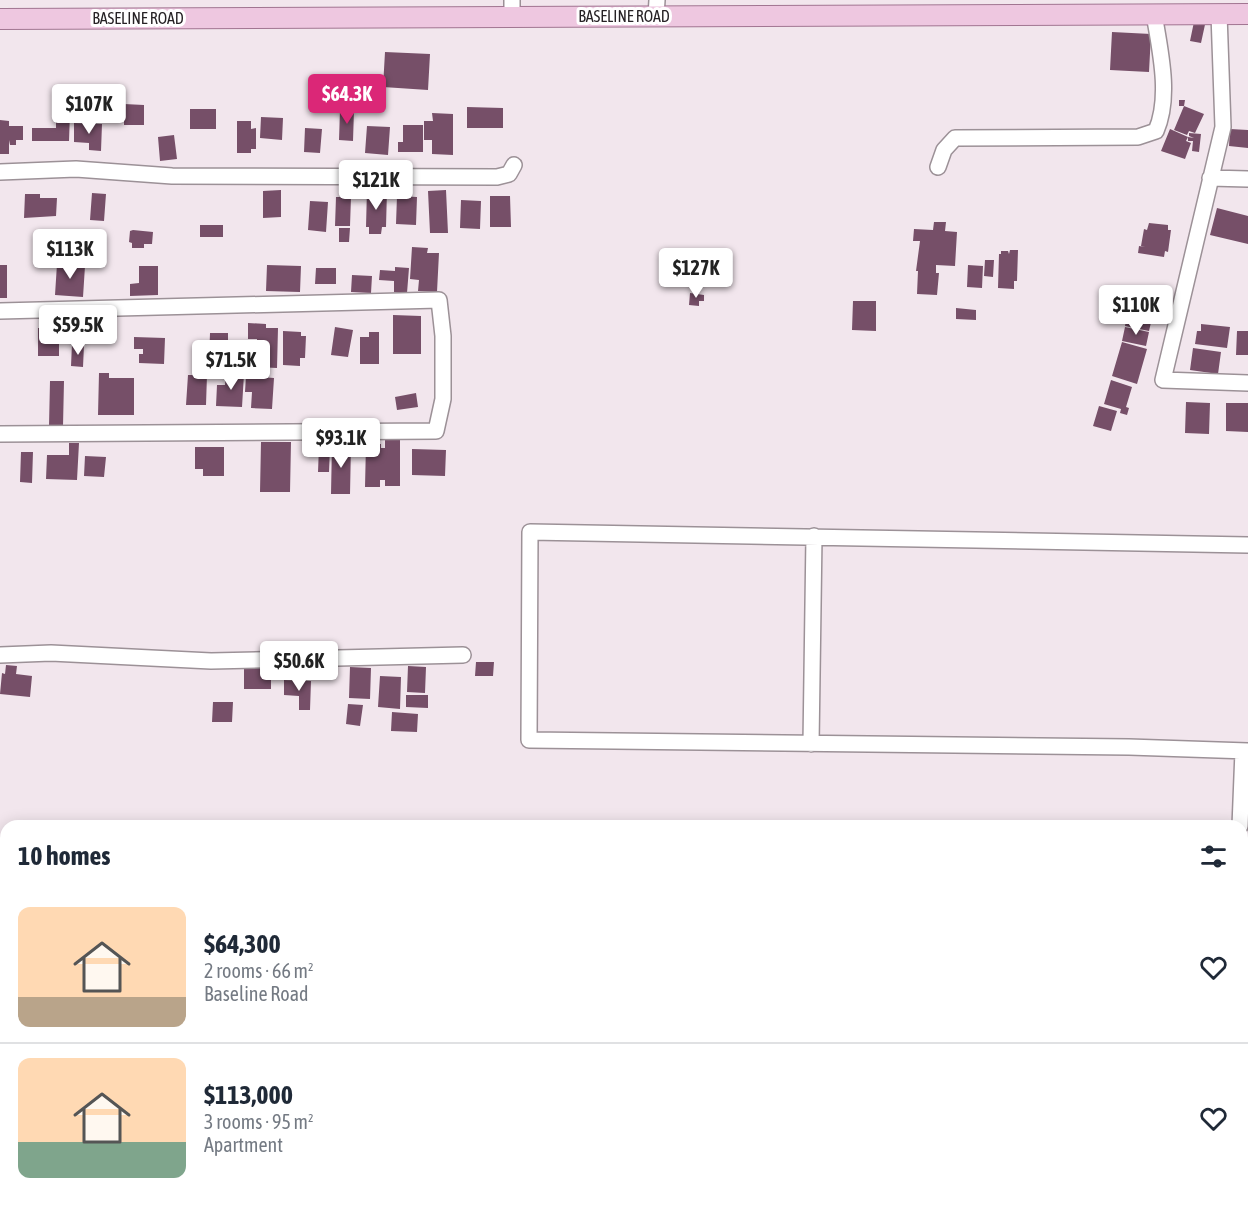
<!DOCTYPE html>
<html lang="en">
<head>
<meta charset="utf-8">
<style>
  :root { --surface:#fff; --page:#f2f2f3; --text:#1f2937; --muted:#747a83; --line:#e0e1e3; --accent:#db2777 }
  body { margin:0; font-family:"Asap Condensed",sans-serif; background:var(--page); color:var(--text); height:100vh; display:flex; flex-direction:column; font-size:22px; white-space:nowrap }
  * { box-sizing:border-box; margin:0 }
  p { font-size:20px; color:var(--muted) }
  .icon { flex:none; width:33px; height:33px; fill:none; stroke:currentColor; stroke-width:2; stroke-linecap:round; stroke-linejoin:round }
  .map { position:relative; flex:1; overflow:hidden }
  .side { position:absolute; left:0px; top:820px; width:1248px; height:386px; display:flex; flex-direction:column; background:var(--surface); border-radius:18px 18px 0 0; box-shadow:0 3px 15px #0003 }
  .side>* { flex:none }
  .price { position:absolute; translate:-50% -51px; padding:0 14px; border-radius:6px; background:#fff; color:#222; font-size:20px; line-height:39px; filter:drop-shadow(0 2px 3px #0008) }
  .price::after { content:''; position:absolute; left:50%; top:36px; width:18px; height:14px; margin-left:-9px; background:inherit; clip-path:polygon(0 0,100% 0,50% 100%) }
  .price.selected { background:var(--accent); color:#fff }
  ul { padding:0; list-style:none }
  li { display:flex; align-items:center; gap:18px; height:150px; padding:0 18px }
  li+li { border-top:2px solid var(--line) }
  li span { display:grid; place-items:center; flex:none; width:168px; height:120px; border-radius:12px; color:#555 }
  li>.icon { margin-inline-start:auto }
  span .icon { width:72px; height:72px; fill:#fffc; stroke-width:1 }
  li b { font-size:26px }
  h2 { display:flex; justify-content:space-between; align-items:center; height:72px; padding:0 18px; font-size:26px }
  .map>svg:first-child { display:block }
  .built { fill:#e9d7e2 }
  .building { fill:#764f68 }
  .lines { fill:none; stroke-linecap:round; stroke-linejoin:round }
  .minor-casing { stroke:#9c9197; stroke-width:18 }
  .major-casing { stroke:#a17591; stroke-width:22 }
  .minor { stroke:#fff; stroke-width:15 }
  .major { stroke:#eec7e0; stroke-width:20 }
  .labels { text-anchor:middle; stroke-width:6; stroke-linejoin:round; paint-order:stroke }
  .street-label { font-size:16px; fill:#262225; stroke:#fff }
</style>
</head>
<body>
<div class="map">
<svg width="1248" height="1205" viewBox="0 0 1248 1205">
  <rect width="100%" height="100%" fill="#f2e6ed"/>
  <path class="built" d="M0,875H6V1121H0Z"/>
  <path class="building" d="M1195,17L1206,20L1201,43L1190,41Z
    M1112,32L1151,34L1149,72L1110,70Z
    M385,52L430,54L428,90L383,87Z
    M1179,100H1185L1184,106L1204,114L1195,133L1189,131L1187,135L1174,130L1184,106H1179Z
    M124,104L144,105V125H124V120H115V109H124Z
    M90,107L112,108L111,123L89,122Z
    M467,107L503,108V128H467Z
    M190,109H216V129H190Z
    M340,110H354L353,141L339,140Z
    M56,112H70L69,141H32V128H56Z
    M432,113L453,114V155L432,154V140H424V121H433Z
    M261,117L283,118L282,140L260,138Z
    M0,120L9,121V126H23V140H16V145H10L9,140V154H0Z
    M237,121H251V129L256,128V149H251V153H237Z
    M74,123L102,124L101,151L89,150V143L74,142Z
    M403,125H423V152H398V142H403Z
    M367,126L390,127L388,155L365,153Z
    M305,128L322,129L320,153L304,152Z
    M1170,129L1188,137L1186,141L1191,143L1185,159L1161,151Z
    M1230,129L1248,130V148L1229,146Z
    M1189,133L1201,134L1199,152L1192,151L1193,141H1188V137L1194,138L1189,136Z
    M174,135L177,159L160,161L158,137Z
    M367,189L387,190L386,227H382L381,234H369V227H366Z
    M281,190V217L263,218V191Z
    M446,190L448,233H430L428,191Z
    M92,193L106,194L104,221L90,220Z
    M25,194H40V198H57L56,216L24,218Z
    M397,196L417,197L416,225L396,224Z
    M490,196H510L511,227H490Z
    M336,197H351L350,226H335Z
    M461,200L481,201L480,229L460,228Z
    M310,201L328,202L326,232L308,230Z
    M1217,208L1248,216V244L1210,235Z
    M934,222H946L945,231L957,232L955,266L936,265V273H939L937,295L917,294L918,271H916L920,241H913L914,229L933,230Z
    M1149,223L1168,225V230H1171L1168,252L1165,251L1164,257L1138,253L1139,246L1145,247L1141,246L1144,229L1147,230Z
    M200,225H223V237H200Z
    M339,228H350L349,242H339Z
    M133,230L153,232L152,244H144V248H132V243L129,242L130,231Z
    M412,247L428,248L427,253H439L437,292L418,291L419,280L410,279Z
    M1010,250H1018L1017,281H1014V289L998,288L999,254H1001V251H1008L1009,254Z
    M985,260H994L993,277L984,276Z
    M57,264L85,266L83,297L55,295Z
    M0,265H7V298H0Z
    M267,265L301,266L300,292L266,291Z
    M968,265L983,266L982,288L967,287Z
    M139,266H158V295L130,296V284L139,283Z
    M395,267L409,268L407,293L394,292V281L379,280L380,270L395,271Z
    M316,268H336V284H315Z
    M352,275L372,276L371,293L351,292Z
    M690,293L704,295V301H699V306L689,305Z
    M853,301H876V331L852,330Z
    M956,308L976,310V320L956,319Z
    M1128,309L1153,314L1149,331L1125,326Z
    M393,315L421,316V354H393Z
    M248,323L266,324V328H278L277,368L256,367L257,339H248Z
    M1201,324L1230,327L1227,348L1195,344L1197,331H1201Z
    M335,327L353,330L348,357L331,355Z
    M1125,327L1149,332L1146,346L1122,341Z
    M38,328H59V356H38Z
    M283,331L301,332V336H306L305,358H300V366L283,365Z
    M1237,331H1248V355H1236Z
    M369,332H379V364H360V337H369Z
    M210,333H228V361H209Z
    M134,337L165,338L164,364L139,363V354H143V349H134Z
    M1122,342L1147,349L1137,384L1112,376Z
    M72,344L84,345L83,367L71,366Z
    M1193,348L1221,352L1218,374L1190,370Z
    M99,373H109V378H134V415H98Z
    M226,373L244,374L242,407L216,406L217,385H225Z
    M188,375H207L206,405H186Z
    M246,376L274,378L272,409L251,408L252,392H245Z
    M1111,380L1132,387L1126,407L1129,408L1127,415L1120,413L1121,409L1104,404Z
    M50,381H64L63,426H49Z
    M416,393L418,407L397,410L395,397Z
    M1186,402L1210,403L1209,434L1185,433Z
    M1226,403H1248V432L1226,431Z
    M1099,406L1117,411L1111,431L1093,426Z
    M385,438H400V486H385V480H380V487H365L366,444H381V448H385Z
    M261,442H291L290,492H260Z
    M69,443H79L77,480L46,479L47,455H69Z
    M332,444L351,445L350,494H331Z
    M319,446L330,447L329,472H318Z
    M195,447H224V476H203V469H195Z
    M412,449L446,450L445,476L412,475Z
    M21,452H33L32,483L20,482Z
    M85,456L106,457L104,477L84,476Z
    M476,662H494L493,676H475Z
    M6,665L17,666L16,674L32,676L30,697L0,694L2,673L5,674Z
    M271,666V689H244V667Z
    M408,666L426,667L425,693L407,692Z
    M350,667L371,668L370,699L349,698Z
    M380,676L401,677L400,709L378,707Z
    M284,680L311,681L310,710H299V696L284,695Z
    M406,695H428V708L406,707Z
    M213,702H233L232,722H212Z
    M348,704L363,705L360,726L346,724Z
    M392,712L418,714L417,732L391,731Z
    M1243,849H1248V880L1242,879Z
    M0,873H6V920H0Z
    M0,951H6V1001H0Z
    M531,1200H551V1205H531Z
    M989,1200H1031L1032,1205H990Z"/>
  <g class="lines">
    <g class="minor-casing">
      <path id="minor" d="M1219,14L1223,127L1163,380L1248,383
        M656,16L657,0
        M512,17V0
        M938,167L944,150L955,138L1138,137L1156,131C1171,97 1160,50 1154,14
        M0,172L76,169L172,176L497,177L509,174L514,165
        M1210,178L1248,179
        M0,311L439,300L443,336V399L436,431L0,434
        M1248,545L530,532L529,740L1129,747L1248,751
        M0,655L51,653L211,661L463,655
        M811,744L814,536
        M1240,826L1243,751
        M1242,902H1248
        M0,946H6
        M1242,1004H1248
        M1242,1104L1244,1205
        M588,1200V1205
        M699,1200V1205
        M811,1205L816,1203L939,1205
        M1042,1205V1200
        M1152,1205V1200"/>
    </g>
    <g class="major-casing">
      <path id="major" d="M0,19L1248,14"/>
    </g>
    <use href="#minor" class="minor"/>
    <use href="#major" class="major"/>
  </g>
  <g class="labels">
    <g class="street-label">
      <text x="624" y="22">BASELINE ROAD</text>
      <text x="138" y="24">BASELINE ROAD</text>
    </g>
  </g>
</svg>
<b class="price selected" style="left:347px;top:125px">$64.3K</b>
<b class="price" style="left:89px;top:135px">$107K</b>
<b class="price" style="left:376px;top:211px">$121K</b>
<b class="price" style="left:70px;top:280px">$113K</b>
<b class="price" style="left:696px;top:299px">$127K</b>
<b class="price" style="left:1136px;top:336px">$110K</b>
<b class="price" style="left:78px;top:356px">$59.5K</b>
<b class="price" style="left:231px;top:391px">$71.5K</b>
<b class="price" style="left:341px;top:469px">$93.1K</b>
<b class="price" style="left:299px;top:692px">$50.6K</b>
<section class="side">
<h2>10 homes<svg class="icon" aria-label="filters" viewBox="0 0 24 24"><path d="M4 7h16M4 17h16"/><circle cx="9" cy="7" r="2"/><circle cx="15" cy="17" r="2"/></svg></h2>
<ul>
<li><span style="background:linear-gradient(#ffd9b3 75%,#b9a48a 0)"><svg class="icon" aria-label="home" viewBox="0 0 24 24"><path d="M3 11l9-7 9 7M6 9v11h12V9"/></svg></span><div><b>$64,300</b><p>2 rooms · 66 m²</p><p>Baseline Road</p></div><svg class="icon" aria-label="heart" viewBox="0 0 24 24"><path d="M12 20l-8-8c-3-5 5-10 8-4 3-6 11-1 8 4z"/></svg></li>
<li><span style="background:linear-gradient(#ffd9b3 70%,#7fa58c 0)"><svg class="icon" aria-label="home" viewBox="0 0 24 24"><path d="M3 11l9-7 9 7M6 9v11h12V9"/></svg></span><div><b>$113,000</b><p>3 rooms · 95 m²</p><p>Apartment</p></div><svg class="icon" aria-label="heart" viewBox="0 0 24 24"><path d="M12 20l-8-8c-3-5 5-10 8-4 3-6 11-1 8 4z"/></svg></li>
</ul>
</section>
</div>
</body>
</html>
